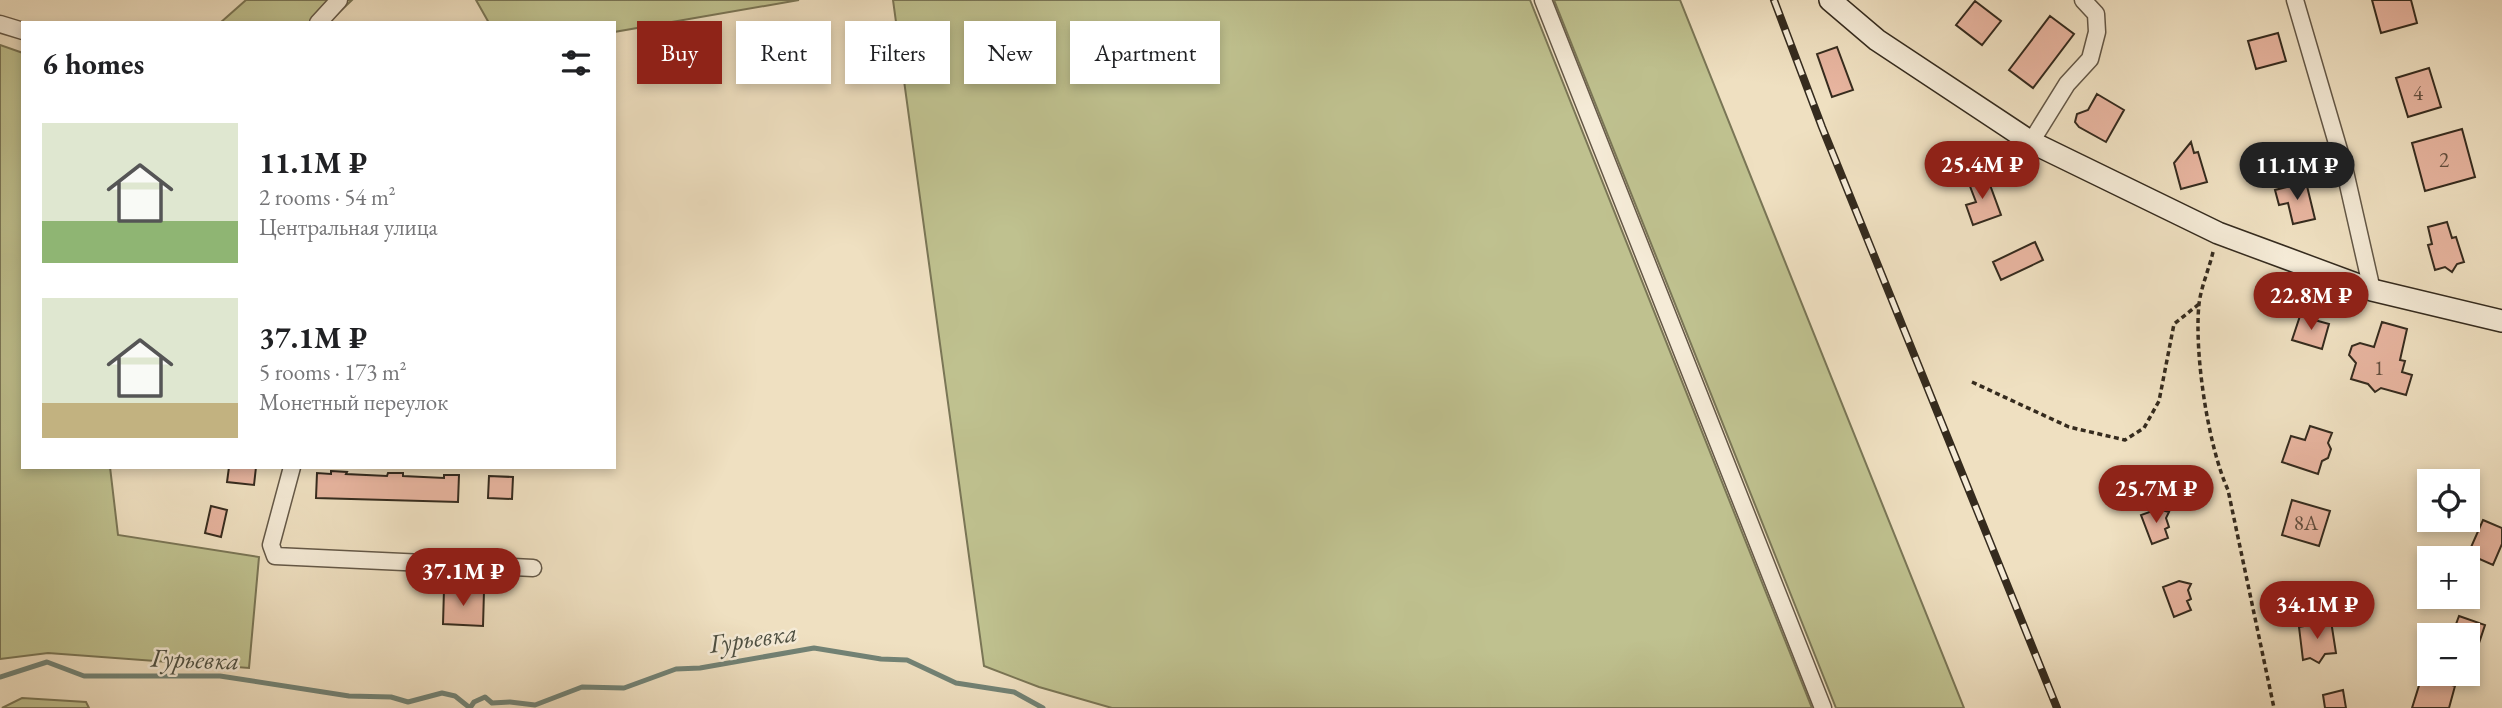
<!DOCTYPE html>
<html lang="en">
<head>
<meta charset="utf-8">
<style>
  :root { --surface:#fff; --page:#f2f2f2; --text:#202124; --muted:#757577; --accent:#8f2418 }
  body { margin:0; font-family:"EB Garamond",serif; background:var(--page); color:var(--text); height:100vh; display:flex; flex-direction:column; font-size:26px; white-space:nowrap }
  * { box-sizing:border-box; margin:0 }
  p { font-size:23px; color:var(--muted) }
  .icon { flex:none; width:38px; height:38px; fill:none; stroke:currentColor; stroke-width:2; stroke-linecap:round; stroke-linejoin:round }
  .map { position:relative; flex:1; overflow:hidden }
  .side { position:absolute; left:21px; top:21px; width:595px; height:448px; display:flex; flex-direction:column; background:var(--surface); border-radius:0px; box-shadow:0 4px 10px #0003 }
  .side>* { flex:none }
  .guide { position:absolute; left:637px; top:21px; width:665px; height:63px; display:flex; gap:14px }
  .fabs { position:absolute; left:2417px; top:469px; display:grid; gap:14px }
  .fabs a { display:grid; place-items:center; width:63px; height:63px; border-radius:0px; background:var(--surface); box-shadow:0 4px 10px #0003; font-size:35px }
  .price { position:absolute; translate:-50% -60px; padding:0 16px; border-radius:24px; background:var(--accent); color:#fff; font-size:23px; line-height:46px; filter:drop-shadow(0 2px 4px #0008) }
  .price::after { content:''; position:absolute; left:50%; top:42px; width:21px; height:16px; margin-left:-10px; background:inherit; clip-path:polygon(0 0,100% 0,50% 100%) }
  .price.current { background:#222; color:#fff }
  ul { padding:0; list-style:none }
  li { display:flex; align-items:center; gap:21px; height:175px; padding:0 21px }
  li span { display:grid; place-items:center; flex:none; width:196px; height:140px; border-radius:0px; color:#555 }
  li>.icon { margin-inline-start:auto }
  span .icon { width:84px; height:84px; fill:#fffc; stroke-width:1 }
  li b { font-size:30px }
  h2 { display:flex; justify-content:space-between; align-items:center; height:84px; padding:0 21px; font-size:30px }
  .chip { padding:0 24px; border-radius:0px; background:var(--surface); box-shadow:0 4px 10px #0003; font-size:24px; line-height:63px }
  .chip.current { background:var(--accent); color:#fff }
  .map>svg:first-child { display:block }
  .green { fill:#bfc18f; stroke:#7a7656; stroke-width:2 }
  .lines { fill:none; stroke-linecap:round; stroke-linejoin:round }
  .stream { stroke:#728376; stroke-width:5 }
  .building { fill:#e8b5a0; stroke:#352b1e; stroke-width:2 }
  .street-casing { stroke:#645847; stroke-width:19 }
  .secondary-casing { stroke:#352b1e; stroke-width:24 }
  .path { stroke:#352b1e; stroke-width:3.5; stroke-dasharray:5 3.5; stroke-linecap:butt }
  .street { stroke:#f5ebd7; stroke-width:16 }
  .secondary { stroke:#f5ebd7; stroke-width:21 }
  .rail-casing { stroke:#352b1e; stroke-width:8 }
  .rail { stroke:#f5ebd7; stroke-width:5; stroke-dasharray:16; stroke-linecap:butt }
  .labels { text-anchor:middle; stroke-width:5; stroke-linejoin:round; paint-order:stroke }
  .number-label { font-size:21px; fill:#624e3e }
  .water-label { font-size:26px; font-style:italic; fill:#4e5042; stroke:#f5ebd7 }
</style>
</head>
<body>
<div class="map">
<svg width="2502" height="708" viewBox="0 0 2502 708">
  <rect width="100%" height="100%" fill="#efe0c1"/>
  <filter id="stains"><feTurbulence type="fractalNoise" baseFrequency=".00286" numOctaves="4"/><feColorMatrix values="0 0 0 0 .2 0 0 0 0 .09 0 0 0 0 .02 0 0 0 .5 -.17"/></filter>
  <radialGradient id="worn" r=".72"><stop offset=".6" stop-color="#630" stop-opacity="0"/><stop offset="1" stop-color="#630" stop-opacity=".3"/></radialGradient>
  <path class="green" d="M246,0H352L328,23H220Z
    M476,0H799L614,32V23H489Z
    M893,0H1530L1812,708H1112L1039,687L984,666Z
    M1554,0H1680L1964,708H1836Z
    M0,45L23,53V467H110L118,535L259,557L249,668L48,653L0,659Z
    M22,698L86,702L89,708H2Z"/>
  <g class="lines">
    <path class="stream" d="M0,677L47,662L84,676H220L349,696L391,697L408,702L442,693L455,696L470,708
      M470,708L474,702L485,697L492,703L510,702L535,705L582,687L624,688L676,669L700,668L814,648L881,659L907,660L956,683L1014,692L1043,708"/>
  </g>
  <path class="building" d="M2372,0H2411L2417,23L2381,33Z
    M1975,1L2001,21L1982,45L1956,25Z
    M2050,16L2074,34L2033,88L2009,70Z
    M2278,33L2286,61L2256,69L2248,41Z
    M1837,47L1853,90L1832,97L1817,54Z
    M2429,68L2441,107L2408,117L2396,78Z
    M2097,94L2124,110L2106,142L2079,127L2075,122L2077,114L2088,110Z
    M2462,129L2475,177L2425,191L2412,143Z
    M2191,142L2194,153L2198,152L2207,182L2181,189L2174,163Z
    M1986,174L2001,215L1973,225L1966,205L1976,202L1968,181Z
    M2306,182L2315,219L2293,224L2288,203L2279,205L2275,190Z
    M2447,222L2452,238L2456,237L2464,262L2457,264L2452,272L2445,267L2435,270L2428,245L2432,244L2428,227Z
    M2035,242L2043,260L2001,280L1993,262Z
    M2300,316L2329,324L2322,349L2292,340Z
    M2382,322L2407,329L2400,360L2405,361L2402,372L2412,375L2406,395L2381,388L2375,392L2368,384L2351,379L2356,363L2349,355L2352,346L2360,343L2374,347Z
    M2310,426L2332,433L2328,443L2331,449L2328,458L2322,461L2318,474L2282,462L2291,436L2305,440Z
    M229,467H256L254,485L227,482Z
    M331,471L347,472L346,474L387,476L388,473H403V476L444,478V475H459L458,502L316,498L317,473L331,474Z
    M489,476L513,477L512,499L488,498Z
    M2292,500L2330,511L2319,546L2282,535Z
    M211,506L227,510L221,537L205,533Z
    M2158,509L2169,512L2166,518L2169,527L2165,529L2168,538L2152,544L2141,515Z
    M2483,520L2502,528V544L2493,565L2468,554Z
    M2179,581L2191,584L2188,590L2191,599L2187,601L2191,610L2174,617L2163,587Z
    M444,589L484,591L483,626L443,624Z
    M2459,616L2485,625L2470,670L2468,669V635H2452Z
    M2331,621L2336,653L2325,654L2319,663L2310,658L2303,660L2299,627Z
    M2422,676L2455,686L2449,708H2412Z
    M2343,690L2346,708H2325L2323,695Z"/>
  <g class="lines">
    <g class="street-casing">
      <path id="street" d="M1543,0L1823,708
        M2295,0L2344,167L2372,290
        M318,23L339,0
        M0,24L23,31
        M2031,142L2067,84L2090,59L2097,32L2096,14L2083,0
        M292,467L271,545L275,556L533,568"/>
    </g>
    <g class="secondary-casing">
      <path id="secondary" d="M1830,0L1877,40L2031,142L2218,233L2372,290L2502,321"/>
    </g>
    <path class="path" d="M2213,252C2209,269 2201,287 2199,304C2194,353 2208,446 2228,490L2274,708
      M1972,382L2069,427L2125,440L2144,428L2159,401L2174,324L2199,304"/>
    <use href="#street" class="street"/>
    <use href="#secondary" class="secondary"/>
    <g class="rail-casing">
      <path id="rail" d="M1774,0L1822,127L2057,708"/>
    </g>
    <use href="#rail" class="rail"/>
  </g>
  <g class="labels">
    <g class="number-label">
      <text x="2418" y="100">4</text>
      <text x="2444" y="167">2</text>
      <text x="2379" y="375">1</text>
      <text x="2306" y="530">8А</text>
    </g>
    <g class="water-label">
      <text transform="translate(753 638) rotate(-8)" y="9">Гурьевка</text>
      <text transform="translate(195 659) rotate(2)" y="9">Гурьевка</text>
    </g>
  </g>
  <rect width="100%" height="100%" filter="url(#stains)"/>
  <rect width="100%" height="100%" fill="url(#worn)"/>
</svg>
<div class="fabs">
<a><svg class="icon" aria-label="locate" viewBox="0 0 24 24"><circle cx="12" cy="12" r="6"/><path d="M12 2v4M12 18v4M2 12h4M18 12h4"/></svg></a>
<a>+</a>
<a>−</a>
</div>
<b class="price" style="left:1982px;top:201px">25.4M ₽</b>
<b class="price current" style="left:2297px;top:202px">11.1M ₽</b>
<b class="price" style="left:2311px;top:332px">22.8M ₽</b>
<b class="price" style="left:2156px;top:525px">25.7M ₽</b>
<b class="price" style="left:463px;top:608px">37.1M ₽</b>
<b class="price" style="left:2317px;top:641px">34.1M ₽</b>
<div class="guide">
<a class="chip current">Buy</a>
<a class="chip">Rent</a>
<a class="chip">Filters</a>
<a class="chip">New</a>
<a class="chip">Apartment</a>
</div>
<section class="side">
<h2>6 homes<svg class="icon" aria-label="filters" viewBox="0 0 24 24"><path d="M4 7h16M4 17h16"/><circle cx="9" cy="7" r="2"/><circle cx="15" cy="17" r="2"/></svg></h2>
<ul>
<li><span style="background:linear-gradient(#dfe7d0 70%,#8fb573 0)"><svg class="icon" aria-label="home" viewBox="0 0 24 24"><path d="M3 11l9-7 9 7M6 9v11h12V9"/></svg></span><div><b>11.1M ₽</b><p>2 rooms · 54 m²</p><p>Центральная улица</p></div></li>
<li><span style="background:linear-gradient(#dfe7d0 75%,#c2b280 0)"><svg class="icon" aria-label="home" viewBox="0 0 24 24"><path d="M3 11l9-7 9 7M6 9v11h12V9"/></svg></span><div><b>37.1M ₽</b><p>5 rooms · 173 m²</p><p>Монетный переулок</p></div></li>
</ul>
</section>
</div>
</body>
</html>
